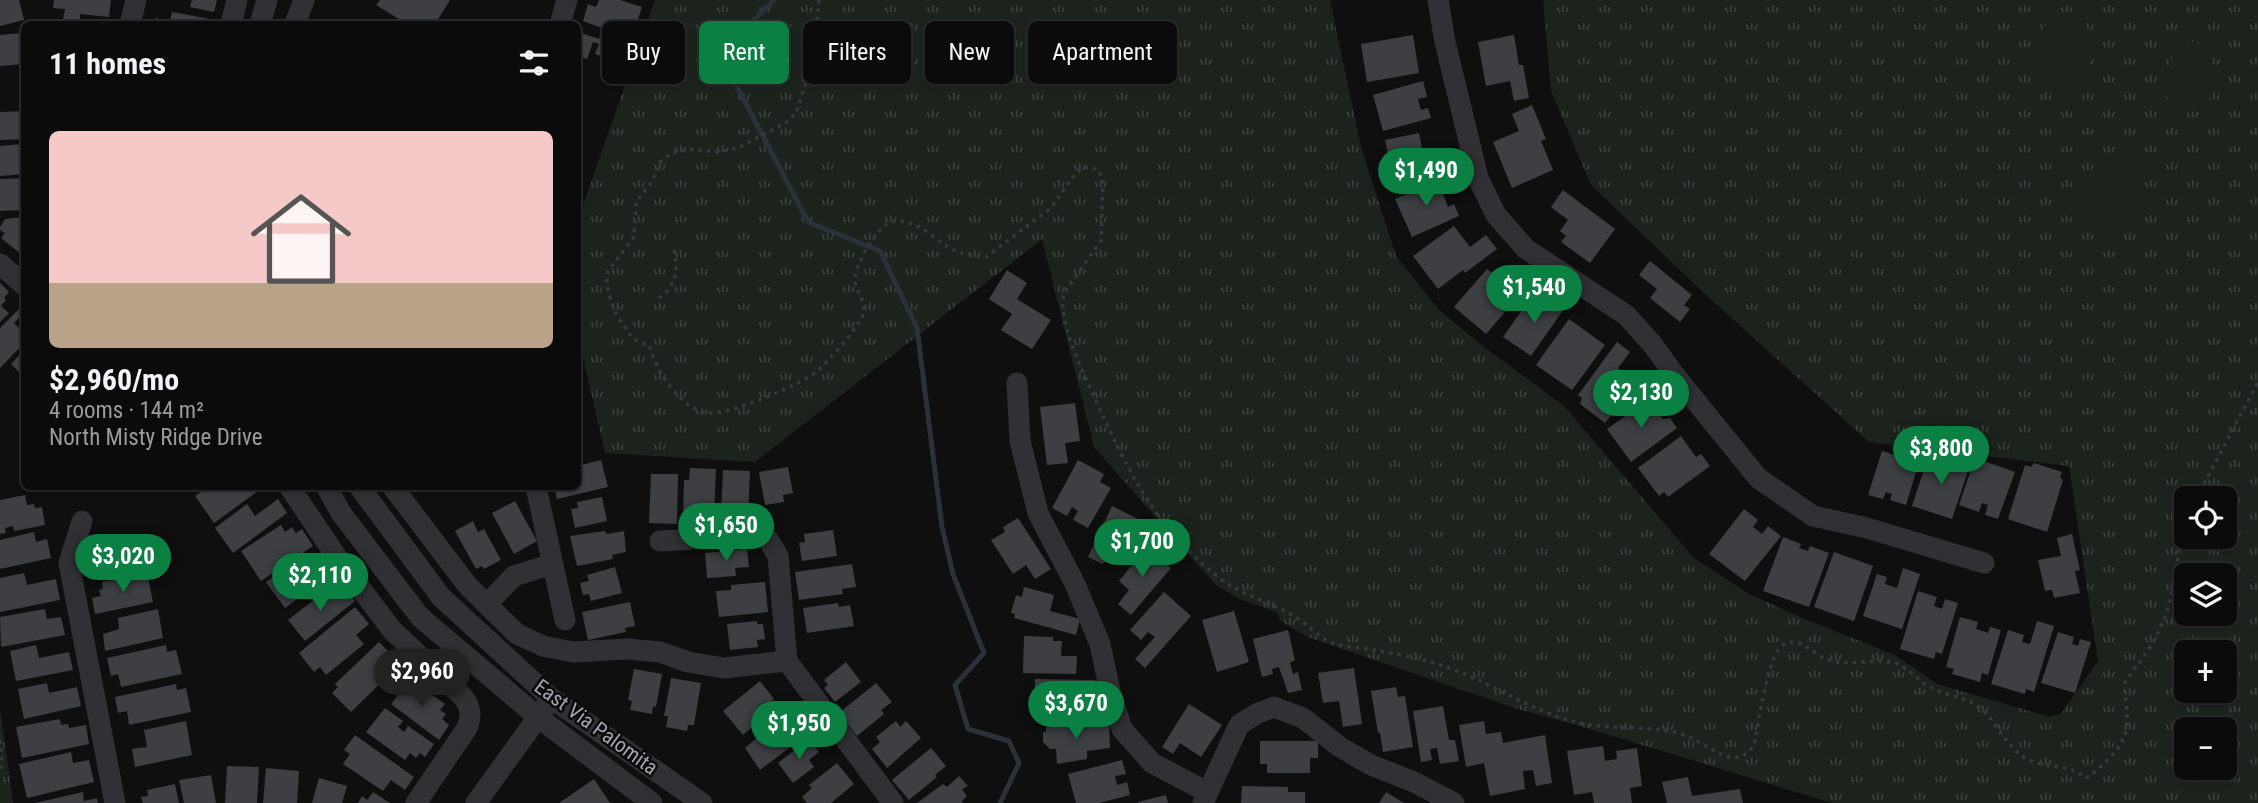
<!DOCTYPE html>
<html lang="en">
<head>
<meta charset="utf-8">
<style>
  :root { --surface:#0b0b0c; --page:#141415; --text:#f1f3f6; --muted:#9a9b9d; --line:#2b2b2d; --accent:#0b8043 }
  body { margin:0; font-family:"Roboto Condensed",sans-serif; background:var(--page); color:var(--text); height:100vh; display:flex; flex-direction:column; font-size:26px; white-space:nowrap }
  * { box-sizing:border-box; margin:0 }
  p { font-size:23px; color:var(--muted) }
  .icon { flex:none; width:38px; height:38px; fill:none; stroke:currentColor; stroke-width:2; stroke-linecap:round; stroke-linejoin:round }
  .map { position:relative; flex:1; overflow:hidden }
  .panel { position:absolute; left:21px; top:21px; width:560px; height:469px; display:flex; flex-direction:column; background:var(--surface); border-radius:10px; box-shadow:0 2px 5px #0004,0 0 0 2px var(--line) }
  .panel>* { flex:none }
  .hud { position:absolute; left:602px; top:21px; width:665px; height:63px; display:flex; gap:14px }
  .tools { position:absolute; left:2174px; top:486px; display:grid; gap:14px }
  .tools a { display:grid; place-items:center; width:63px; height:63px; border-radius:10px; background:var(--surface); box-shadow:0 2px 5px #0004,0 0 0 2px var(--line); font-size:35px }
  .price { position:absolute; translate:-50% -60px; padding:0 16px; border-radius:24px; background:var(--accent); color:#fff; font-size:23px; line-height:46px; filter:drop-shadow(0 2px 4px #0008) }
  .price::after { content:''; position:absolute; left:50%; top:42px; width:21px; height:16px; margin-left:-10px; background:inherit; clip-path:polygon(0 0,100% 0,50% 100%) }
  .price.selected { background:#222; color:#fff }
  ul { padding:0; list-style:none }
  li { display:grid; align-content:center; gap:14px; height:371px; padding:0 28px }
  li span { display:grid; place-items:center; height:217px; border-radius:10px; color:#555 }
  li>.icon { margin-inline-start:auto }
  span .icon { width:126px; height:126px; fill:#fffc; stroke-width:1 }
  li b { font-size:30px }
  h2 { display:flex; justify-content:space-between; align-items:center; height:84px; padding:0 28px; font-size:30px }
  .pill { padding:0 24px; border-radius:10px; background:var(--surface); box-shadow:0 2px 5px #0004,0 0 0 2px var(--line); font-size:24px; line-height:63px }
  .pill.selected { background:var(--accent); color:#fff }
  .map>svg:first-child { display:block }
  .grass { fill:url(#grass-tufts); fill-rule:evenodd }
  .pitch { fill:#1c231d }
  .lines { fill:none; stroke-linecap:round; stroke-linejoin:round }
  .stream { stroke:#2a3138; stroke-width:5 }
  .building { fill:#3e3f43 }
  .path { stroke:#37383c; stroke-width:3.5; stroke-dasharray:3.5 5; stroke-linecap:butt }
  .minor { stroke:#313135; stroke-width:21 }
  .labels { text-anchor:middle; stroke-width:5; stroke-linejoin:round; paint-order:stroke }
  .street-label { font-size:21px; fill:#a2a5b0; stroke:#0a0a0b }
</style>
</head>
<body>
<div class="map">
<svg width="2258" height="803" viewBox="0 0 2258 803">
  <defs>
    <pattern id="grass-tufts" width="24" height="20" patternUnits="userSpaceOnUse" patternTransform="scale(1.75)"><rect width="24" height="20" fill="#1c231d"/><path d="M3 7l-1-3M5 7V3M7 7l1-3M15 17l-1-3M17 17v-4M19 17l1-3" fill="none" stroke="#3a403b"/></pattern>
  </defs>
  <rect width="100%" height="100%" fill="#0f0f10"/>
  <path class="grass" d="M655,0H1330L1361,147L1396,256L1439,310L1484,347L1564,406L1694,558L1749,594L1807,620L1895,655L1937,684L2049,717L2061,714L2098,661L2069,466L1869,442L1704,293L1591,185L1551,91L1543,0H2258V803H1832L1577,725L1521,710L1307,637L1281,621L1276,612L1237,598L1215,584L1094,447L1042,239L755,462L605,453L578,335V219ZM2186,499H2224V537H2186ZM2186,576H2224V614H2186ZM2186,653H2224V691H2186ZM2186,730H2224V768H2186Z
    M0,709L13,803H0Z"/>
  <path class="pitch" d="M2065,12C2112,24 2094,94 2046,85L2034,74C2033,65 2043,26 2049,19C2053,13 2059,12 2065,12Z
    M2189,42H2196C2246,83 2187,138 2168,99C2164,91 2163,80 2166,72C2170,61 2178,46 2189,42Z
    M2115,151C2122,152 2129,154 2134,161C2140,171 2140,204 2137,215C2129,245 2098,243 2082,223V202L2096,176L2104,156Z"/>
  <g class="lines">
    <path class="stream" d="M774,0L720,54L808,222L880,251L917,328L942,527L953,574L984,653L955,685L968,729L1009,741L1019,763L1000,803"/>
  </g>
  <path class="building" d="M0,0H19L24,20L0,26Z
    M54,0H111L109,17L80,14V20L63,19L65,9L53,8Z
    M192,0H217L214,12L190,7Z
    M380,0H450L435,24H407L376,5Z
    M599,0H620L642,7L632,37L637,39L629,65L595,54L599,44L593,42L587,59L578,56V32L599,39L602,28L583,21L588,4L596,7Z
    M172,12L221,21L220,24H155L156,18L170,21Z
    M22,33L24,64L0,66V35Z
    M1413,35L1419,73L1367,82L1361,44Z
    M1514,35L1519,65H1523L1529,98L1514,101L1510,81L1486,86L1478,42Z
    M1423,81L1427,97L1418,99L1421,110L1428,108L1431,118L1383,131L1373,95Z
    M1532,105L1546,139L1541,141L1553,170L1512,188L1493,142L1519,131L1512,114Z
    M24,111V139L0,140V112Z
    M1419,133L1423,154L1441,150L1445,167L1393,178L1385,140Z
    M24,144V174L0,176V146Z
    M24,178V210L0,211V179Z
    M1441,179L1446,192L1443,194L1448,207L1454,204L1459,216L1412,237L1395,199Z
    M1563,190L1615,229L1590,263L1561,242L1566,236L1560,231L1568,220L1551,207Z
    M23,217L24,252L22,255L1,238L5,233L0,230V227L5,219Z
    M1454,226L1470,247L1486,235L1497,249L1465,273L1463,270L1438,289L1413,256Z
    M1650,261L1692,295L1684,305L1690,309L1680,322L1650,298L1657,289L1639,275Z
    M1487,269L1506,285L1518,271L1531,282L1486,334L1454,307Z
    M1007,270L1027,283L1017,299L1051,320L1032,349L1001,330L1012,314L989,299Z
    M0,283L9,292L4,298L6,300L1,306L9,313L0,322Z
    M1552,296L1566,306L1531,356L1503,337L1529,300L1542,310Z
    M21,307L24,313L14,323L24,333V343L0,368V328Z
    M1569,319L1605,345L1572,390L1536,365Z
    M1617,342L1630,352L1618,368L1630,376L1631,375L1640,380L1605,423L1580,404L1582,398L1578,395Z
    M24,350V377L11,364Z
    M1652,397L1661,410L1658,412L1663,419L1670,418L1677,428L1631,462L1607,429Z
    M1075,403L1080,441L1065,443L1068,463L1047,465L1040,407Z
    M1681,436L1696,457L1701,454L1710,466L1668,497L1664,492L1659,496L1638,468Z
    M1882,451L1919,462L1906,505L1890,500L1892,494L1886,492L1883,499L1868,495Z
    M1937,455L1970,465L1952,519L1912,506L1928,457L1936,460Z
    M1975,458L2015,472L1998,519L1985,515L1988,505L1982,503L1979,512L1959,505Z
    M601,460L608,487L557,499L554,486H578V466Z
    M1078,460L1104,474L1100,482L1111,488L1088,528L1073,520L1078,511L1072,507L1067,516L1052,508Z
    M2034,463L2062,472L2060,478L2063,480L2047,532L2008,519L2025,465L2031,467Z
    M788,467L793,493L783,495L784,502L765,505L759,472Z
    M690,468L716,469L714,520L683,519L684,480H689Z
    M723,470L750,471L748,517L721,516Z
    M651,474H678L677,524L649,523Z
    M209,486H261L262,488L214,523L195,496Z
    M25,495L27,505L34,504L35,508L42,507L45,525L14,531L13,526L5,528L6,533L0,534V500Z
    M602,497L607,521L575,528L571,509L578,508L577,502Z
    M278,499L287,513L233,553L215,528L247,504L255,516Z
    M515,501L537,541L514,554L492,513Z
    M1112,506L1146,523L1137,543L1128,539L1124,549L1113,543L1103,564L1088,557Z
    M1744,509L1758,520L1753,527L1762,534L1768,526L1781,536L1745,581L1709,554Z
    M1018,518L1051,569L1035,579L1026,565L1013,574L991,540L1005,532L1003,527Z
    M473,521L478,532L484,529L501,560L484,569L482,566L476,569L455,531Z
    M281,525L285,532L292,527L296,533L302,529L313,546L261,581L241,551Z
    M833,530L837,556L802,561L799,543L805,542L804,534Z
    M605,531L607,534L624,531L626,552L612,555L613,559L577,566L570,536Z
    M34,532L36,542L47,539L51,558L0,569V540Z
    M2072,534L2080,570L2075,571L2080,593L2054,598L2052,590L2045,591L2038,560L2061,556L2057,538Z
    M1783,537L1801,544L1799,548L1808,551L1810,546L1829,553L1809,607L1763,591Z
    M1147,547L1171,568L1131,615L1118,604L1129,590L1119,581Z
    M747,549L749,567L735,568L736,576L707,578L705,553Z
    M1834,552L1873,566L1854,621L1814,607Z
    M301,557L306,565L314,559L318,564L323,561L332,574L285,608L266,582Z
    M852,564L856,587L842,589L843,594L799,600L795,572Z
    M615,567L622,593L591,601L589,594L583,595L580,583L589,581L587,575Z
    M1903,568L1920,574L1902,629L1863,616L1877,574L1887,577L1885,584L1897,588Z
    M24,573L27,585L56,579L60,600L0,612V578Z
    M147,573L153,602L95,614L92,598L101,596L99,590L103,589L102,582Z
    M765,582L768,612L719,617L716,591L731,590V585Z
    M1024,587L1054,595L1050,611L1080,619L1076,635L1014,618L1015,614L1011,613L1016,595L1022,597Z
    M344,588L355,601L305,641L288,620L325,591L328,596L336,590L338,593Z
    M1918,591L1937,597L1934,606L1942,609L1945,599L1958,603L1942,654L1936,652L1934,659L1900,649Z
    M1164,592L1191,616L1145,668L1135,659L1155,637L1148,632L1141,640L1130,630Z
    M630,602L635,626L625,628L626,632L588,640L582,612Z
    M838,603L839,607L850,605L854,626L807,633L803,608Z
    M355,607L369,624L356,635L364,644L326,675L320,667L314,672L299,653Z
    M45,609L47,619L61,617L65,635L1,647L0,617Z
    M158,609L163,638L105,651L103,634L119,629L118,618Z
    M1234,611L1249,662L1217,672L1202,620Z
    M1960,617L1978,622L1976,629L1988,633L1990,627L2001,630L1988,675L1982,673L1980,682L1952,674L1954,669L1946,667Z
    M757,621V624H763L765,639L757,640L758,647L730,650L727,624Z
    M2037,621L2054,626L2034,692L2026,689L2025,694L1991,684L2008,630L2024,635L2022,642L2030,644Z
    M1288,630L1295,660L1290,663L1293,674L1298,672L1302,690L1288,693L1279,667L1272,669L1273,674L1262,677L1253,639Z
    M2058,632L2074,637L2072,644L2078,646L2080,639L2091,642L2075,693L2041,683Z
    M1024,636L1053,637V641H1062L1061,656H1077L1076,674L1023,673Z
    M379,642L392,655L385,661L394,670L351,712L332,693L338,687L335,684Z
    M36,645L39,658L69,652L73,670L16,681L10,651Z
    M166,645L167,652L176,650L182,674L121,687L118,674L111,676L107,658Z
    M846,662L861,682L835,702L824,688L828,685L824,680Z
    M1354,668L1362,724L1343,727L1339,701L1323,703L1318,673Z
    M634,669L662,674L656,707L653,706L652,714L630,710L632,701L628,700Z
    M671,678L701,683L694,725H688L687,731L666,727L668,716H664Z
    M410,679L445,704L440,710L446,714L442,719L449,725L439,740L391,704Z
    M1035,679L1095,680V698H1075V710H1087V720L1034,719Z
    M760,681L774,699L757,713L762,719L743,735L723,711Z
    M47,683L49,693L77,687L81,706L24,719L18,689Z
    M876,683L892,702L881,710L884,714L857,736L839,713Z
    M176,684L177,690L186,688L191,712L129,725L127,711L118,713L115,697Z
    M1396,687L1398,697L1405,696L1413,747L1383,752L1380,733H1378L1371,691Z
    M1189,704L1222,725L1201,757L1180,743L1173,754L1162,747Z
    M1443,706L1449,740H1455L1459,761L1440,764L1437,748L1430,749L1432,760L1421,762L1413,711Z
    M385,708L403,721L398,727L404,732L408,726L434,744L425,757L420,753L416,758L410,753L405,760L366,732Z
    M790,709L809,733L760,770L745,748Z
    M60,719L61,725L68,724L69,728L86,725L89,744L22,758L16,727Z
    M186,721L192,755L135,767L132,749L147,747L144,730Z
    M896,721L900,727L906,721L921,738L887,768L872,749L880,742L876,737Z
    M1484,721L1486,734L1501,732L1503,743L1545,735L1552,783L1536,786L1533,770L1523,771L1525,789L1490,796L1484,763L1466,767L1459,725Z
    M1109,724L1110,748L1087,751V759L1057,764L1056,749H1050L1043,742V732H1046V727Z
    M355,735L414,777L405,790L391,780L383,791L343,764L350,754L344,750Z
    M809,739L819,752L809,760L814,767L793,783L778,763Z
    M1260,741H1318V758H1310V773H1267V764H1260Z
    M1603,746L1605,761L1617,759L1616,751L1637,748L1642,786L1630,788L1632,803H1594L1592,792L1574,795L1567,751Z
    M931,748L946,766L935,775L937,777L909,800L892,780Z
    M71,752L73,763L89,760L94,782L27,798L19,764Z
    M1122,760L1126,774L1115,776L1117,785L1127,782L1130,795L1099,803H1076L1068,774Z
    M837,763L854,784L831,803H807L802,797L812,788L809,785Z
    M227,766L259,767L257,803H225Z
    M266,768L299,771L297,803H263Z
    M211,775L216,803H184L179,780Z
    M959,776L968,786L962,789L967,796L962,801L963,803H917L943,784L947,787Z
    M1688,777L1692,796L1740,789L1743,803H1667L1662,782Z
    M319,778L347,786L342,803H312Z
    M594,779L610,803H559Z
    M175,784L179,803H143L141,797L148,796L147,790Z
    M1242,786L1288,787V792H1305V803H1241Z
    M83,792L84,801L97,798L98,803H35Z
    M373,792L390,803H358L362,796L367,800Z
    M1386,792L1404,803H1379Z
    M1166,795L1168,803H1138V802Z"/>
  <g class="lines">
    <path class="path" d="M819,0L816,38L812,48L809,74L796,113L787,122L738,148L719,152L688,149L671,153L661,161L651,183L636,202L634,237L608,271L607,283L609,295L617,316L633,339L650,347C656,371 681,409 707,413C728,416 799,385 816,372C830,360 852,334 861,319C870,304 855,293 855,278C855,265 876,230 887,224C911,212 935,241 954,250C964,255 975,256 986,257L1051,208L1075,174L1083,167L1097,169L1103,178L1101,241L1064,293C1057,321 1083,372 1095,399C1128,470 1153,525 1217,576C1239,594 1267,601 1292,615C1306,622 1316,636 1330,642C1342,647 1354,647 1367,649C1392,653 1419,658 1444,666C1488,681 1526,708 1571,721C1606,731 1646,724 1681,734C1708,741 1733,776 1754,745C1759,725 1767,655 1783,645C1799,635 1813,654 1826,659C1849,668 1873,657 1895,663C1908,667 1918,681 1930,687C1945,696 1965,696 1979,707C1997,722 2005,745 2025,758C2043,769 2070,763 2085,778C2092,776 2092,774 2098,769C2132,739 2129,727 2124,684L2153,643L2164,620L2171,597L2174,572L2186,529
      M659,298C676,287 679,268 674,250
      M2196,499L2258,382
      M0,740L2,764L0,774"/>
    <path class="minor" d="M1438,0L1445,42L1478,178L1496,215L1526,249L1626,315L1653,345L1673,373L1758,478L1813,516L1867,528L1984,563
      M130,24L136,0
      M231,24L237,0
      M260,24L267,0
      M295,24L304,0
      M560,24L567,0
      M0,264L24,285
      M1017,383L1020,441L1038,513L1075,584L1100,644L1110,691L1122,729L1152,763L1207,792
      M289,486L336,556L392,630L463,697C471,707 472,716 467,728L416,803
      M326,486L341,513L420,617L539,718L652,803
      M359,486L441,597L551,698L702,803
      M392,486L468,586L517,634L543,646L573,652L628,649L660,652L688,662L724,668L787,661
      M536,487L565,620
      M82,521L69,563L115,803
      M660,541L758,535L768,539L778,556L787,661L893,803
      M488,603L514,576L552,564
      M476,803L546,706
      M1203,803L1239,725L1256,714L1274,707L1303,718L1340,747L1371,765L1414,782L1454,803"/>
  </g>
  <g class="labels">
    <g class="street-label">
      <text transform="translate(596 727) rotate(36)" y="7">East Via Palomita</text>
    </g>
  </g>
</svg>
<div class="tools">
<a><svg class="icon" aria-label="locate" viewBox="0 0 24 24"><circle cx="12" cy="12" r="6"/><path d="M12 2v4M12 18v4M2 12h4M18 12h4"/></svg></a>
<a><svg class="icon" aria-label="layers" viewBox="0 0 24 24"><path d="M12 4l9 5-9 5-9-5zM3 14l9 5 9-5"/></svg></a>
<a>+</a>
<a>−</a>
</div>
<b class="price" style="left:1426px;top:208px">$1,490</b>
<b class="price" style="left:1534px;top:325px">$1,540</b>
<b class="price" style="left:1641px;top:430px">$2,130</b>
<b class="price" style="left:1941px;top:486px">$3,800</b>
<b class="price" style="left:726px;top:563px">$1,650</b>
<b class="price" style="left:1142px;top:579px">$1,700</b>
<b class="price" style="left:123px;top:594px">$3,020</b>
<b class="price" style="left:320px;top:613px">$2,110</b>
<b class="price selected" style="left:422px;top:709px">$2,960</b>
<b class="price" style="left:1076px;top:741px">$3,670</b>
<b class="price" style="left:799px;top:761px">$1,950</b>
<div class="hud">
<a class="pill">Buy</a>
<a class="pill selected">Rent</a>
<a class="pill">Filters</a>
<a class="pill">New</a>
<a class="pill">Apartment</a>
</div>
<section class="panel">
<h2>11 homes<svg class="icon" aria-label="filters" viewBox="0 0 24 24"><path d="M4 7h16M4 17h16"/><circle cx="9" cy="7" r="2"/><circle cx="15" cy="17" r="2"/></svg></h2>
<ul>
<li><span style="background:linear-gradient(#f6c9c9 70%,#b9a48a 0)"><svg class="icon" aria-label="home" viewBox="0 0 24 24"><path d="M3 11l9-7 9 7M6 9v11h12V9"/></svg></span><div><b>$2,960/mo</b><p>4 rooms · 144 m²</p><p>North Misty Ridge Drive</p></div></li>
</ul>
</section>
</div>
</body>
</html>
